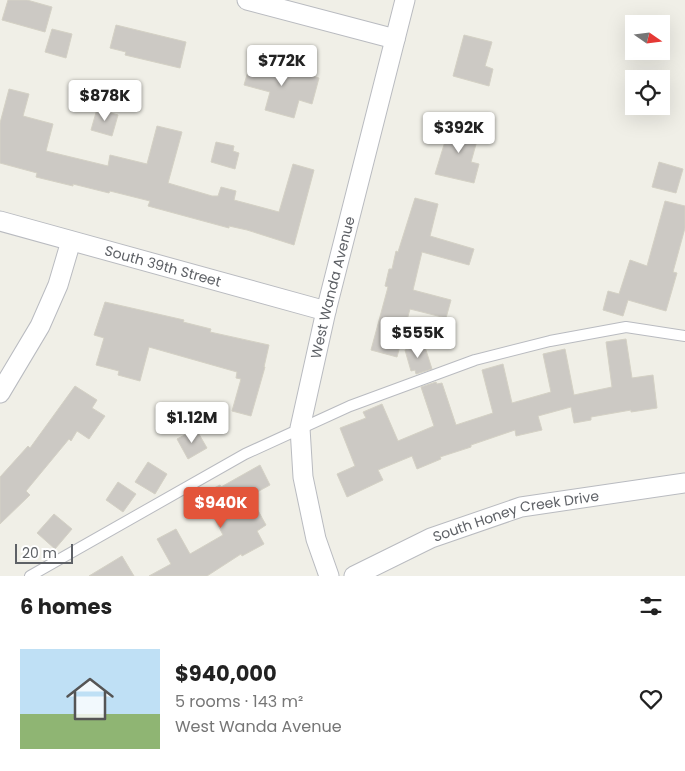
<!DOCTYPE html>
<html lang="en">
<head>
<meta charset="utf-8">
<style>
  :root { --surface:#fff; --page:#f6f6f6; --text:#222; --muted:#767676; --accent:#e3553a }
  body { margin:0; font-family:Poppins,sans-serif; background:var(--page); color:var(--text); height:100vh; display:flex; flex-direction:column; font-size:19px; white-space:nowrap }
  * { box-sizing:border-box; margin:0 }
  p { font-size:16px; color:var(--muted) }
  .icon { flex:none; width:28px; height:28px; fill:none; stroke:currentColor; stroke-width:2; stroke-linecap:round; stroke-linejoin:round }
  .map { position:relative; height:576px; overflow:hidden }
  .details { display:flex; flex-direction:column; background:var(--surface); flex:1 }
  .details>* { flex:none }
  .needle { width:32px; rotate:104deg }
  .tools { position:absolute; left:625px; top:15px; display:grid; gap:10px }
  .tools a { display:grid; place-items:center; width:45px; height:45px; border-radius:0px; background:var(--surface); box-shadow:0 5px 20px #0002; font-size:25px }
  .scale { position:absolute; left:15px; bottom:12px; width:58px; box-sizing:border-box; padding-left:5px; border:2px solid #5e6166; border-top:0; font-size:14px; line-height:18px; white-space:nowrap; color:#5e6166; -webkit-text-stroke:4px #fff; paint-order:stroke }
  .price { position:absolute; translate:-50% -42px; padding:0 11px; border-radius:5px; background:#fff; color:#222; font-size:16px; line-height:32px; filter:drop-shadow(0 1px 2px #0008) }
  .price::after { content:''; position:absolute; left:50%; top:30px; width:15px; height:11px; margin-left:-8px; background:inherit; clip-path:polygon(0 0,100% 0,50% 100%) }
  .price.current { background:var(--accent); color:#fff }
  ul { padding:0; list-style:none }
  li { display:flex; align-items:center; gap:15px; height:125px; padding:0 20px }
  li span { display:grid; place-items:center; flex:none; width:140px; height:100px; border-radius:0px; color:#555 }
  li>.icon { margin-inline-start:auto }
  span .icon { width:60px; height:60px; fill:#fffc; stroke-width:1 }
  li b { font-size:21px }
  h2 { display:flex; justify-content:space-between; align-items:center; height:60px; padding:0 20px; font-size:21px }
  .map>svg:first-child { display:block }
  .building { fill:#ccc9c4; stroke:#d4d1c5 }
  .lines { fill:none; stroke-linecap:round; stroke-linejoin:round }
  .lane-casing { stroke:#b9bbc0; stroke-width:12 }
  .street-casing { stroke:#b9bbc0; stroke-width:21 }
  .lane { stroke:#fff; stroke-width:10 }
  .street { stroke:#fff; stroke-width:19 }
  .labels { text-anchor:middle; stroke-width:5; stroke-linejoin:round; paint-order:stroke }
  .street-label { font-size:14px; fill:#5e6166; stroke:#fff }
</style>
</head>
<body>
<div class="map">
<svg width="685" height="576" viewBox="0 0 685 576">
  <rect width="100%" height="100%" fill="#f0efe7"/>
  <path class="building" d="M8,0H27L52,7L45,32L2,20Z
    M116,25L186,42L180,68L125,55L126,52L110,48Z
    M52,29L72,34L66,58L45,52Z
    M464,35L492,42L485,66L493,69L489,86L453,76Z
    M251,61L276,68L277,66L319,78L312,104L299,100L294,118L265,110L270,92L244,85Z
    M9,89L29,94L23,116L53,124L46,151L108,166L110,155L147,164L157,126L182,132L168,183L212,196H218L221,187L236,191L234,200L279,212L293,164L314,170L294,245L247,230L229,226V228L148,206L150,201L110,191L109,193L73,184V186L36,177L37,173L0,163V123Z
    M97,109L118,115L112,136L91,130Z
    M451,122L480,130L471,162L479,164L474,183L435,174Z
    M216,142L234,146L233,151L239,153L235,169L211,162Z
    M659,162L683,169L676,193L652,187Z
    M415,198L438,204L430,236L474,249L469,265L422,252L413,290L451,300L446,318L410,309L397,357L371,350L388,287L385,286L389,269H392L396,251L398,252Z
    M665,201L685,206V228L673,272L677,273L666,311L628,300L623,316L603,310L608,291L619,294L630,260L647,266Z
    M105,302L184,320L183,322L211,329L210,332L269,345L264,367H265L251,416L232,411L241,379L236,378L237,372L149,347L140,381L118,375L119,371L96,365L104,338L94,335Z
    M626,339L632,378L653,375L657,408L631,412V410L591,417V420L574,423L571,407L538,416L542,430L516,436L515,430L471,445V447L440,457L441,459L417,469L412,456L378,470L383,480L347,497L337,474L355,466L340,428L366,418L363,412L382,404L398,441L434,426L421,387L436,382L437,384L442,383L456,425L493,413L482,370L503,364L512,403L551,392L543,354L565,349L574,395L612,387L606,342Z
    M424,344L432,369L416,374L415,370L411,371L405,350Z
    M75,386L97,400L92,408L105,416L89,439L77,431L71,441L69,439L26,491L30,495L0,524V477L28,446L30,448Z
    M196,429L207,448L188,459L177,439Z
    M148,462L167,474L155,494L135,482Z
    M260,465L270,485L250,496L266,525L257,531L264,544L242,556L241,554L207,576H149L171,564L157,539L176,529L190,554L223,535L202,494L220,485L221,487Z
    M118,482L136,494L123,512L106,500Z
    M54,514L72,529L55,549L37,533Z
    M122,556L134,576H89Z"/>
  <g class="lines">
    <g class="lane-casing">
      <path id="lane" d="M30,576L245,454L350,406L475,360L550,341L626,327L685,336"/>
    </g>
    <g class="street-casing">
      <g id="street">
        <path d="M247,0L395,39"/>
        <path id="s1" d="M0,221L326,311"/>
        <path d="M0,393L40,326L58,285L71,241"/>
        <path id="s2" d="M329,576L316,539L303,477L300,428L326,311L405,0"/>
        <path id="s3" d="M354,576L431,538L521,507L685,483"/>
      </g>
    </g>
    <use href="#lane" class="lane"/>
    <use href="#street" class="street"/>
  </g>
  <g class="labels">
    <g class="street-label">
      <text dy="5" stroke="none"><textPath href="#s1" startOffset="169">South 39th Street</textPath></text>
      <text dy="5" stroke="none"><textPath href="#s2" startOffset="296">West Wanda Avenue</textPath></text>
      <text dy="5" stroke="none"><textPath href="#s3" startOffset="174">South Honey Creek Drive</textPath></text>
    </g>
  </g>
</svg>
<div class="tools">
<a><svg class="needle" viewBox="-14 -14 28 28"><path d="M0-13l5 13h-10z" fill="#e53935"/><path d="M0 13l5-13h-10z" fill="#767676"/></svg></a>
<a><svg class="icon" aria-label="locate" viewBox="0 0 24 24"><circle cx="12" cy="12" r="6"/><path d="M12 2v4M12 18v4M2 12h4M18 12h4"/></svg></a>
</div>
<div class="scale">20 m</div>
<b class="price" style="left:282px;top:87px">$772K</b>
<b class="price" style="left:105px;top:122px">$878K</b>
<b class="price" style="left:459px;top:154px">$392K</b>
<b class="price" style="left:418px;top:359px">$555K</b>
<b class="price" style="left:192px;top:444px">$1.12M</b>
<b class="price current" style="left:221px;top:529px">$940K</b>
</div>
<section class="details">
<h2>6 homes<svg class="icon" aria-label="filters" viewBox="0 0 24 24"><path d="M4 7h16M4 17h16"/><circle cx="9" cy="7" r="2"/><circle cx="15" cy="17" r="2"/></svg></h2>
<ul>
<li><span style="background:linear-gradient(#bfe0f5 65%,#8fb573 0)"><svg class="icon" aria-label="home" viewBox="0 0 24 24"><path d="M3 11l9-7 9 7M6 9v11h12V9"/></svg></span><div><b>$940,000</b><p>5 rooms · 143 m²</p><p>West Wanda Avenue</p></div><svg class="icon" aria-label="heart" viewBox="0 0 24 24"><path d="M12 20l-8-8c-3-5 5-10 8-4 3-6 11-1 8 4z"/></svg></li>
</ul>
</section>
</body>
</html>
